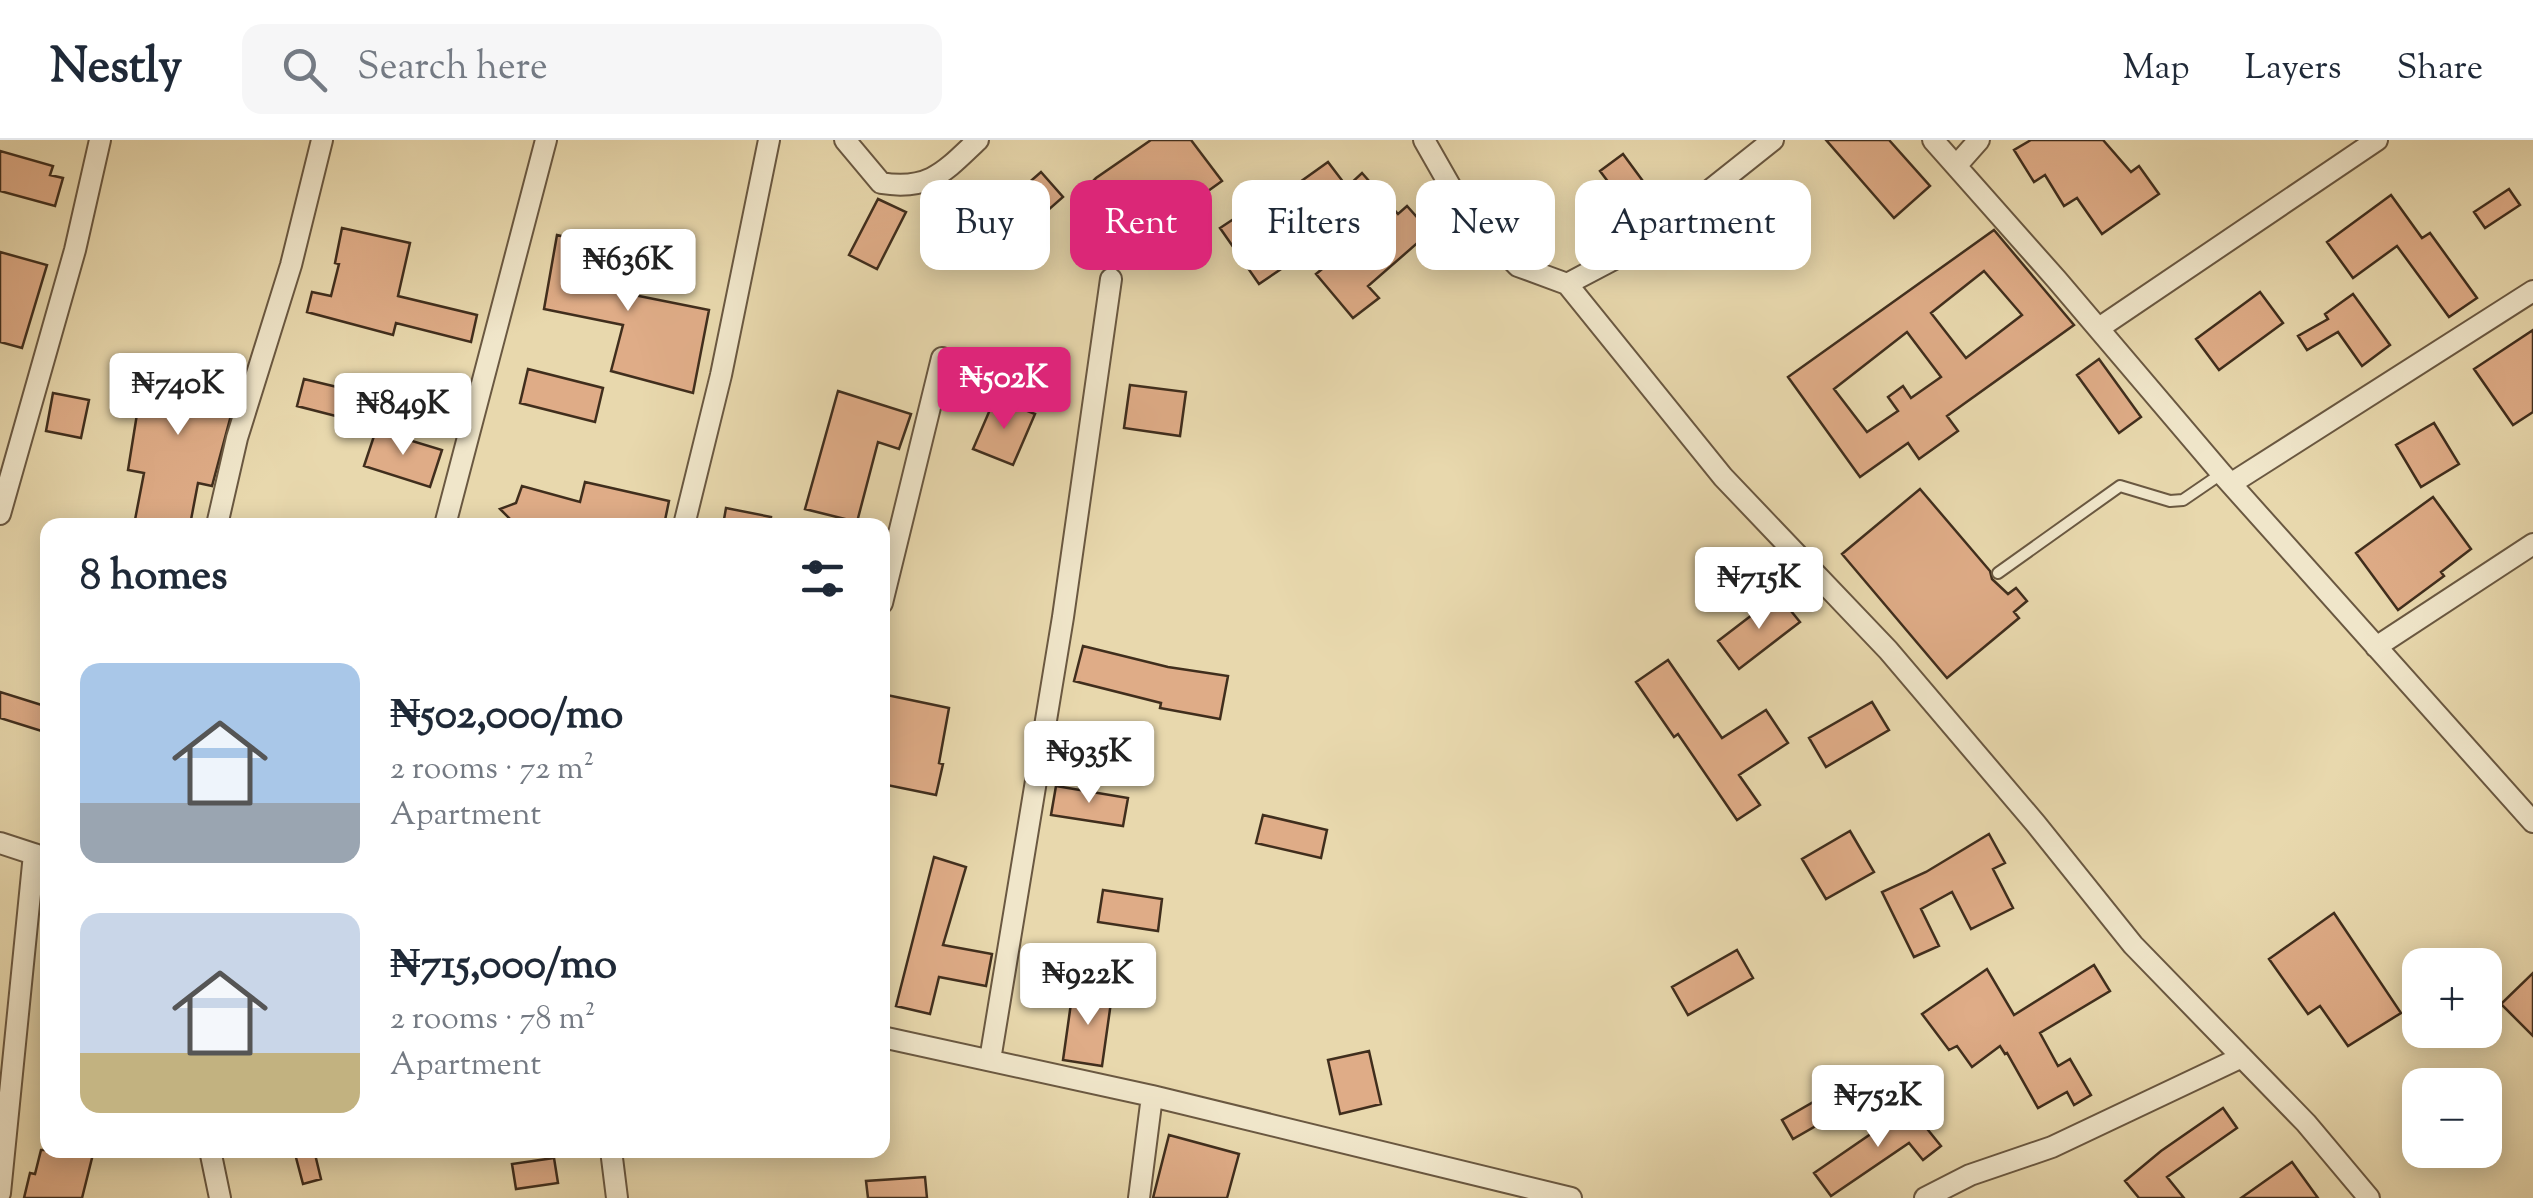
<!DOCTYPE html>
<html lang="en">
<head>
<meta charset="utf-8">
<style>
  :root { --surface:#fff; --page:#f6f6f7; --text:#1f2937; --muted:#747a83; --line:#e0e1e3; --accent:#db2777 }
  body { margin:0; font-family:"Sorts Mill Goudy",serif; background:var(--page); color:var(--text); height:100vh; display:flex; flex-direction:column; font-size:38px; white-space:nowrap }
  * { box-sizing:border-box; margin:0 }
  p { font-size:32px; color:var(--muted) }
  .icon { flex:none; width:55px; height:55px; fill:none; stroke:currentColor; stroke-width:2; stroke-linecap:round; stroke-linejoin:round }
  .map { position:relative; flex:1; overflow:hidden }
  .panel { position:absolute; left:40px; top:378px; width:850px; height:640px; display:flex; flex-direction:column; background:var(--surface); border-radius:20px; box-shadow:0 5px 25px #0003 }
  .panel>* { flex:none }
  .banner { position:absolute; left:920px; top:40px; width:950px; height:90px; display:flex; gap:20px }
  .tools { position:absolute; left:2402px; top:808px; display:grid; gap:20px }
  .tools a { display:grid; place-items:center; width:100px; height:100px; border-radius:20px; background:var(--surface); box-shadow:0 5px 25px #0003; font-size:50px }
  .price { position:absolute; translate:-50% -85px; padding:0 22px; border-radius:10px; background:#fff; color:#222; font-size:32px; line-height:65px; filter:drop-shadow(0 2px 5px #0008) }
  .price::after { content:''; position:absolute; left:50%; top:60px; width:30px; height:22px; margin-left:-15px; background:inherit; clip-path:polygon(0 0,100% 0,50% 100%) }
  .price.on { background:var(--accent); color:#fff }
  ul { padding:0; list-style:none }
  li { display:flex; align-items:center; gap:30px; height:250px; padding:0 40px }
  li span { display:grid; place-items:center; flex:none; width:280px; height:200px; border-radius:20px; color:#555 }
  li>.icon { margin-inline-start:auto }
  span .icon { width:120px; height:120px; fill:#fffc; stroke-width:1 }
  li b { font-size:42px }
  h2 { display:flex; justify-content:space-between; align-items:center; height:120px; padding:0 40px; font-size:42px }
  .tag { padding:0 35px; border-radius:20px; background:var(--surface); box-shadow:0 5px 25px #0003; font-size:35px; line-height:90px }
  .tag.on { background:var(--accent); color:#fff }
  header { display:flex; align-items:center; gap:60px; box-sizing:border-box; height:140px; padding:0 50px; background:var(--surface); border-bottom:2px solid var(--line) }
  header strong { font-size:48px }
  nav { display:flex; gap:55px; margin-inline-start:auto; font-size:35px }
  .search { width:700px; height:90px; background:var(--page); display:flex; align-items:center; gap:25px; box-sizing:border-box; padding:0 35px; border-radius:20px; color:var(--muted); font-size:38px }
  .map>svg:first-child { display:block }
  .building { fill:#dfac87; stroke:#402e1d; stroke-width:2.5; fill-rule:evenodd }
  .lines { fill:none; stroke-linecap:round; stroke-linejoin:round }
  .service-casing { stroke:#6a5841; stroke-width:14 }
  .minor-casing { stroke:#6a5841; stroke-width:24 }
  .service { stroke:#f0e6ca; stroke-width:10 }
  .minor { stroke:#f0e6ca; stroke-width:20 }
</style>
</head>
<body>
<header>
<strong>Nestly</strong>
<div class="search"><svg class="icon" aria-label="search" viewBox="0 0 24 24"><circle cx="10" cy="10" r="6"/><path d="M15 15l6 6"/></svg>Search here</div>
<nav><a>Map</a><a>Layers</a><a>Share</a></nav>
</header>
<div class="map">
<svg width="2533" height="1058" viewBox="0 0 2533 1058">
  <rect width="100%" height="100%" fill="#e8d8ad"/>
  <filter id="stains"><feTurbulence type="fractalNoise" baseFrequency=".002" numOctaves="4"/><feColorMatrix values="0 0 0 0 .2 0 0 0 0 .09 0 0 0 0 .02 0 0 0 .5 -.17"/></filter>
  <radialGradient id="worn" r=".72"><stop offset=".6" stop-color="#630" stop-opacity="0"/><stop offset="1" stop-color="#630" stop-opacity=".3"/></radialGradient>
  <path class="building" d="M1151,0H1191L1222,41L1194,61L1186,51L1152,74L1143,62L1110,94L1075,59L1096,38Z
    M1826,0H1889L1930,46L1894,78Z
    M2031,0H2103L2131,32L2139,26L2159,54L2102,94L2077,58L2064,66L2045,35L2034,42L2014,10Z
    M0,11L53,26L50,35L63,38L55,66L0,51Z
    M1623,14L1662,67L1639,83L1600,31Z
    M1328,22L1347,47L1362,33L1398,74L1407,66L1430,92L1368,146L1379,158L1353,178L1316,134L1353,104L1300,42Z
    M1041,32L1063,57L1004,109L982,84Z
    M2509,49L2520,65L2485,88L2474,72Z
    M2391,55L2422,98L2430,93L2477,158L2449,177L2397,106L2353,138L2327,102Z
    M1267,57L1305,113L1259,144L1220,88Z
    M878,59L906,72L877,129L849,115Z
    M342,88L410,103L398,156L477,175L471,202L396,183L393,195L307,172L312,152L331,156L339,124L335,123Z
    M1994,90L2074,185L1947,276L1958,291L1919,319L1908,303L1860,337L1788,237ZM1984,131L2022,175L1966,218L1931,173ZM1907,192L1941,237L1911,258L1903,246L1888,257L1898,271L1867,292L1834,249Z
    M557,95L633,112L624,153L709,170L693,253L611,231L623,185L544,169Z
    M0,112L47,125L22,208L0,202Z
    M2260,152L2283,183L2219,230L2196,199Z
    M2353,154L2390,205L2362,226L2338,192L2307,210L2298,196L2328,179L2325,174Z
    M2533,190V272L2513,285L2474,229Z
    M146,218L192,224V230L241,238L212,346L198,343L190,385H134L144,333L128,330Z
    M2099,219L2141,277L2119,293L2077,235Z
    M528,229L603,248L595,282L520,263Z
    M304,239L370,255L363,283L297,266Z
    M1130,245L1186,252L1180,296L1124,288Z
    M838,251L911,274L899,309L878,302L857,382L805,369Z
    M53,253L89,260L81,298L46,291Z
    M995,258L1035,274L1013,325L973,309Z
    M2434,283L2459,324L2421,347L2396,305Z
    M376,290L442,310L430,347L364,326Z
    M585,342L669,361L664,385H516L500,369L516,363L522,346L580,362Z
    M1920,349L1990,431L1992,439L2008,454L2016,448L2027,461L2014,472L2019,478L1947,538L1842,414Z
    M2433,357L2471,409L2441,432L2444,436L2398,470L2356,413Z
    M726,368L771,377L770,385H723Z
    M1778,455L1800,482L1739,529L1718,501Z
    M1083,506L1168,527L1228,536L1220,579L1160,568L1161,563L1074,541Z
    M1668,520L1722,598L1766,570L1788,603L1739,635L1760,665L1737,680L1678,594L1674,597L1636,542Z
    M0,552L48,567V593L0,578Z
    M882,554L949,568L939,623L943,624L936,655L882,644Z
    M1872,562L1889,590L1826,627L1809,598Z
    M1056,646L1128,658L1123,686L1051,675Z
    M1263,675L1327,690L1321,718L1256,703Z
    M1850,691L1874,732L1826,759L1802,719Z
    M1989,694L2005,723L1993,729L2013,768L1971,789L1952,752L1921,769L1939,806L1914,817L1882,752L1926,732Z
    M934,717L966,727L943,805L992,814L986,846L939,837L930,874L896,866Z
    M1103,750L1162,759L1158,791L1098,782Z
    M2334,773L2401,873L2348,906L2320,866L2308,874L2269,819Z
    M1737,810L1753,838L1688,875L1672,847Z
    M2094,825L2110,851L2040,893L2058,926L2070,919L2091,955L2074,965L2067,952L2038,968L2007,913L2005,914L2000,906L1972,927L1957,906L1949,910L1922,874L1987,829L2014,875Z
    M2533,833V896L2501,864Z
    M1073,849L1112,855L1102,926L1063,920Z
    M1369,911L1381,964L1340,974L1328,920Z
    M1843,945L1854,964L1793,999L1782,980Z
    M1907,964L1941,1006L1923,1020L1909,1003L1831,1056L1814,1033L1891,980L1889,978Z
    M2223,968L2237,988L2167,1037L2184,1058H2139L2125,1041L2161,1011Z
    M1169,995L1239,1014L1227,1058H1153Z
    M41,1010H94L82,1058H24L30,1033L35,1034Z
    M294,1010H314L321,1039L303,1044Z
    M554,1018L558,1043L516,1049L512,1024Z
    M2292,1022L2318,1058H2241Z
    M925,1037L927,1058H868L866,1041Z"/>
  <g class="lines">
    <g class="service-casing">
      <path id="service" d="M1998,433L2120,346L2170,361L2183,360L2221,334"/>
    </g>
    <g class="minor-casing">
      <path id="minor" d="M845,0L881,43C930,51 945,31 978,0
        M1424,0L1465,72L1518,126L1567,144L1641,105L1773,0
        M1933,0L2057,140L2222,334L2533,682
        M1956,26L1979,0
        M1567,144L1723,337L1888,510L2036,684L2133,805L2306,983L2369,1058
        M2099,188L2377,0
        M2232,343L2533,151
        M0,374L75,110L100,0
        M217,385L237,298L291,125L322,0
        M445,385L546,0
        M684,385L721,235L769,0
        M882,463L942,218
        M2376,507L2533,404
        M0,703L46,718
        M882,897L1152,956L1571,1058
        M990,920L1063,477L1111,139
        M210,1010L220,1058
        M611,1010L617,1058
        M0,1053L34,714
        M1139,1058L1152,956
        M1925,1058L1970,1035L2052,1007L2242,917"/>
    </g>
    <use href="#service" class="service"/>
    <use href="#minor" class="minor"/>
  </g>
  <rect width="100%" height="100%" filter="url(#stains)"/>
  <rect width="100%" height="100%" fill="url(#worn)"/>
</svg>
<div class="tools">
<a>+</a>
<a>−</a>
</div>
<b class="price" style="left:628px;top:174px">₦636K</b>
<b class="price on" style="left:1004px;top:292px">₦502K</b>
<b class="price" style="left:178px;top:298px">₦740K</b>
<b class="price" style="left:403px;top:318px">₦849K</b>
<b class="price" style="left:1759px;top:492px">₦715K</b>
<b class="price" style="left:1089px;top:666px">₦935K</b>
<b class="price" style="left:1088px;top:888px">₦922K</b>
<b class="price" style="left:1878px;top:1010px">₦752K</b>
<div class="banner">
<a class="tag">Buy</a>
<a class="tag on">Rent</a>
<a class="tag">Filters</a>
<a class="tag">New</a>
<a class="tag">Apartment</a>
</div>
<section class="panel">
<h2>8 homes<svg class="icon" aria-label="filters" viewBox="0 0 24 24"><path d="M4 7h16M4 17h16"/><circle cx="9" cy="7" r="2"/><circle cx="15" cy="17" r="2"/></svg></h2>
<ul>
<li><span style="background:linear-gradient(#a9c7e8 70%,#9aa5b1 0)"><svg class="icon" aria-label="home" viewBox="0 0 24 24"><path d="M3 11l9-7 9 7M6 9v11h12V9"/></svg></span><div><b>₦502,000/mo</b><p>2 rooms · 72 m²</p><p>Apartment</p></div></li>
<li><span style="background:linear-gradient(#c9d6e8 70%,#c2b280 0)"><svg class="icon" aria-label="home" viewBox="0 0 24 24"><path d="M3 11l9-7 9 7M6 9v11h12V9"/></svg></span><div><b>₦715,000/mo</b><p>2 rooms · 78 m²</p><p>Apartment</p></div></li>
</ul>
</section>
</div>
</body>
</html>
